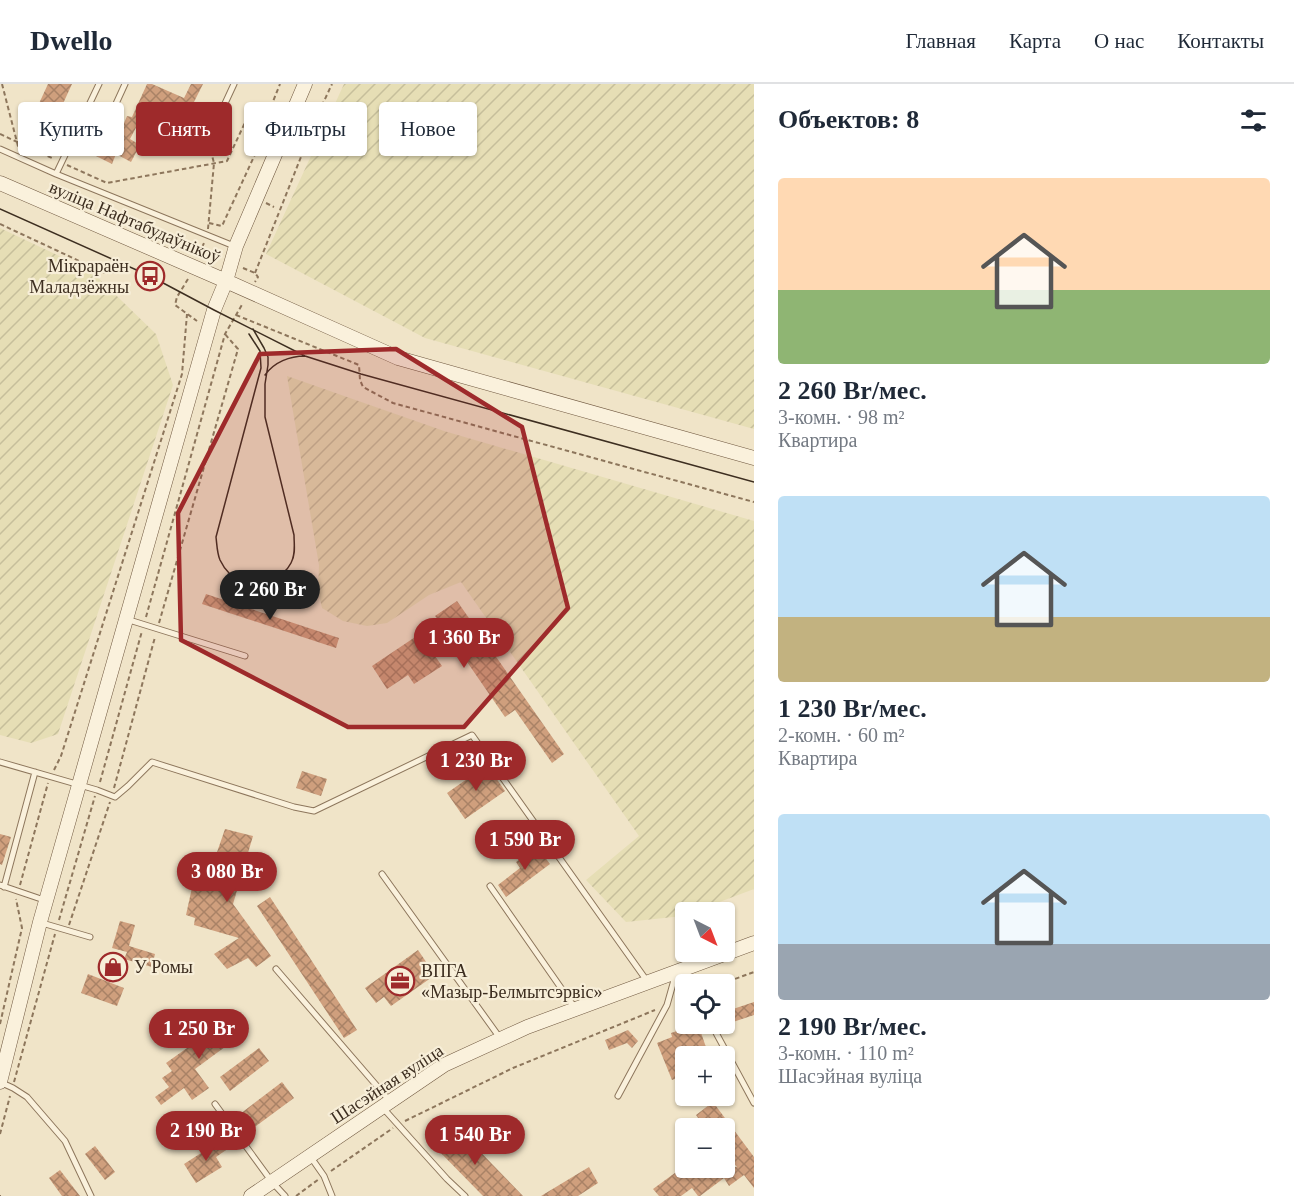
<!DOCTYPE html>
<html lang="ru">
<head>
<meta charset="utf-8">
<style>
  :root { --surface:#fff; --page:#f2f2f3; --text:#1f2937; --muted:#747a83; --line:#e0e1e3; --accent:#9e2a2b }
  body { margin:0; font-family:Georgia,serif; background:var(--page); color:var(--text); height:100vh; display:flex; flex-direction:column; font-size:22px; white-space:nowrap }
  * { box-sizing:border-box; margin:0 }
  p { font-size:20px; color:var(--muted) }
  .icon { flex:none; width:33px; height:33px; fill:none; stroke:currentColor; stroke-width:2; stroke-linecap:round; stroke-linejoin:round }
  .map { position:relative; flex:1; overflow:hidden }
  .drawer { display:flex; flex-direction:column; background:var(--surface); width:540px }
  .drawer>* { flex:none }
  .hud { position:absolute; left:18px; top:18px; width:570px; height:54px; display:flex; gap:12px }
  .needle { width:39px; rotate:138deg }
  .controls { position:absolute; left:675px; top:818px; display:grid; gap:12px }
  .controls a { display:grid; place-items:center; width:60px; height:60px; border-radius:6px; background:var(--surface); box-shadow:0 2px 4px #0004; font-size:30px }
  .price { position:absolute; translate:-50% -51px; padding:0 14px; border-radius:21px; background:var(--accent); color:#fff; font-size:20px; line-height:39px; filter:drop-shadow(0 2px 3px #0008) }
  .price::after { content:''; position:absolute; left:50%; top:36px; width:18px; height:14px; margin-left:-9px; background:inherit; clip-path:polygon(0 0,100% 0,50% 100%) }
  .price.selected { background:#222; color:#fff }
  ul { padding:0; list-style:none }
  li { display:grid; align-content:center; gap:12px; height:318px; padding:0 24px }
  li span { display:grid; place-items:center; height:186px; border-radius:6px; color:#555 }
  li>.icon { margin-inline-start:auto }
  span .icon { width:108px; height:108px; fill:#fffc; stroke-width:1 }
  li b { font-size:26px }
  h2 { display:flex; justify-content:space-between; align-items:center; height:72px; padding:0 24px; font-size:26px }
  .pill { padding:0 21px; border-radius:6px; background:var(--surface); box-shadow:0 2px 4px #0004; font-size:21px; line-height:54px }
  .pill.selected { background:var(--accent); color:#fff }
  header { display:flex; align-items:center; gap:36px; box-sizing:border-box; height:84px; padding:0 30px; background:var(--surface); border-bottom:2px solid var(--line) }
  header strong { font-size:28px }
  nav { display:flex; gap:33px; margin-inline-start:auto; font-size:21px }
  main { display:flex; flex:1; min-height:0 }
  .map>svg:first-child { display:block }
  .farmland { fill:url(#farmland-furrows) }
  .building { fill:url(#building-cross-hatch) }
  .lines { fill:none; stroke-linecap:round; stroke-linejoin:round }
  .service-casing { stroke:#8d765c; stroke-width:7 }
  .secondary-casing { stroke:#6f573f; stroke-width:15 }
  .path { stroke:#8d765c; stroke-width:2; stroke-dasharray:4.5 3; stroke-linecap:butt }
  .service { stroke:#faf1dc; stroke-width:5 }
  .secondary { stroke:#faf1dc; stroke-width:14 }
  .tram { stroke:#3d2e20; stroke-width:1.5 }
  .marked { fill:#9e2a2b; fill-opacity:0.2; stroke:#9e2a2b; stroke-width:4.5; stroke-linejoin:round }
  .labels { text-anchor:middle; stroke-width:4.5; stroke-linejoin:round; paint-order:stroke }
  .street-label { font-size:18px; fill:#3d2e20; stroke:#f7eed8 }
  .poi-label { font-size:18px; fill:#3d2e20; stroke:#f7eed8; text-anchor:start }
</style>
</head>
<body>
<header>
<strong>Dwello</strong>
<nav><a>Главная</a><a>Карта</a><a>О нас</a><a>Контакты</a></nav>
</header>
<main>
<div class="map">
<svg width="754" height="1112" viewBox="0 0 754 1112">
  <defs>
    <pattern id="farmland-furrows" width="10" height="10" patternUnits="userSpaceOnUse" patternTransform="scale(1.5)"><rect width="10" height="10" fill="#e6deb5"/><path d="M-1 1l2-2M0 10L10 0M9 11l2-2" fill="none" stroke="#c6bf9b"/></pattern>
    <pattern id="building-cross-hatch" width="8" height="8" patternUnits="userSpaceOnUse" patternTransform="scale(1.5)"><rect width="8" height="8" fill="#cf9f7d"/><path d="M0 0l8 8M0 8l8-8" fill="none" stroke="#a98266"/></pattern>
  </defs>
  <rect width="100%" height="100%" fill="#f0e4c8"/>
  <path class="farmland" d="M344,0H754V345L425,254L266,170Z
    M0,144L91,187L156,250L173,301L58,650L31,659L0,651Z
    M287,292L444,347L754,437V805L693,828H686L685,831L683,832L626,838L586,796L639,752L461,498L429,511L387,539L367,542L343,537L322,524L318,506L319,481Z"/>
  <path class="building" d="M48,0H72L50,48L30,39Z
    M147,0H152L184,14L191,0H203L188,30L195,34L191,45L183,41L177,53L140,36L130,55L140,61L131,78L116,70L112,80L86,67L88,61L77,56L91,29L101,34L98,41L119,51L127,32L132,33Z
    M206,510L339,554L336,564L202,520Z
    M457,517L564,670L552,679L515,626L505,633L454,559L435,572L442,582L414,600L408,591L387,605L372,582L439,537L435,532Z
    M487,681L505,707L465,735L447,709Z
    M302,687L327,695L321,712L296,704Z
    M225,745L253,752L233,820L271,872L256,883L248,874L227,885L214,870L239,854L194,841L195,834L186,831L193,799L205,803Z
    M0,750L11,753L2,781L0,780Z
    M537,763L550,780L506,813L498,801L520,784L516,778Z
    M270,813L357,946L344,954L257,822Z
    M120,837L135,841L129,862L155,870L152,883L124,875L127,868L112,864Z
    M418,866L435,891L391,922L384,913L376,919L365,904Z
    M88,890L124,904L117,922L81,909Z
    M754,918V931L724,941V928Z
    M236,929L248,946L195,985L209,1004L192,1016L184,1004L161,1021L155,1013L169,1003L162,994L172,987L166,979Z
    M698,940L709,972H686V991L672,996L657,959L672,953L671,949Z
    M628,946L638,957L632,964L627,959L609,966L605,956Z
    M259,964L269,977L230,1007L220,993Z
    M282,998L294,1014L252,1045L240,1030Z
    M713,1018L754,1073V1104L744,1091L729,1102L724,1094L700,1112H698L692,1104L681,1112H659L653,1105L683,1083H737L724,1068V1044H705L696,1031Z
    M456,1043L523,1112H483L435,1063Z
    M223,1055L229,1064L216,1073L222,1083L196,1099L184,1080Z
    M95,1062L115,1088L105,1096L85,1070Z
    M589,1083L598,1099L578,1112H541Z
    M60,1086L80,1112H62L49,1094Z"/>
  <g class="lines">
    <g class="service-casing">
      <path id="service" d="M114,24L125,0
        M208,56L234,0
        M0,65L56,90L234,162
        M56,90L99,0
        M126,535L245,572
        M0,678L97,706L115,713L128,702L152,678L294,723L314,727L472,651L647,897
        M382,790L500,954
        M0,801L44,816
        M490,802L575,924
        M4,803L35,688
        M42,839L90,853
        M276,885L389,1016
        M713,939L715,947L754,1019
        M2,999L13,1004L27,1013L65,1057L91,1112
        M618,1012L667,921L676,889
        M215,1020L272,1098L285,1112
        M383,1024L447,1095L465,1112
        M310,1072L324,1092L332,1112"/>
    </g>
    <g class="secondary-casing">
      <path id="secondary" d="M0,99L226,197L398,274L754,374
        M0,998L40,838L214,226L226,197L236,162L305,0
        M251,1112L444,981L527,943L754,859"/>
    </g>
    <path class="path" d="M2,0L19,66
      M0,50L54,75
      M67,81L107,99L227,77L249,30L272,20
      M266,119L274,123
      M209,139L222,142L269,40L272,20L280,0
      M0,140L105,189H120
      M208,145L214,79L210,64
      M199,170L220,176
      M199,170L204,159
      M243,184L255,189L258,193L255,198
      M255,189L318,30L332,0
      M150,192L152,188
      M188,195L177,213L175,221L197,237
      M145,201L147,197
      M236,231L359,281L360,296L363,303L393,319L754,418
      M146,533L225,250L243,219
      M159,539L238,265L224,249
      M54,686L61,672L182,290L187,230
      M100,698L142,547
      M114,704L155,553
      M20,801L48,699
      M59,836L95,712
      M69,841L110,718
      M721,900L754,888
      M677,917L686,914
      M0,940L22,844L16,815
      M14,998L55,850
      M405,1037L513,984L655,926
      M0,1050L10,1012
      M331,1087L393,1044
      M0,1111V1112
      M296,1112L319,1095"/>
    <use href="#service" class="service"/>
    <use href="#secondary" class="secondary"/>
    <path class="tram" d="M0,125L150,192L214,226L305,272L361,290L754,398
      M249,250L260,267L261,284L216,453C217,461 217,469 220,476C230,497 250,504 270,496C279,493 287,487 291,479C296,470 294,460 294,451L265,333V300L268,281V273L264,264L253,245
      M265,291C274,278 290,272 305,272"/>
  </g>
  <path class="marked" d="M396,265L522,343L568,524L464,643H348L181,556L178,429L260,270Z"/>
  <defs>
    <g id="bus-ring" transform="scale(1.5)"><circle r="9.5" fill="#f7eed8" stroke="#9e2a2b" stroke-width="1.5"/><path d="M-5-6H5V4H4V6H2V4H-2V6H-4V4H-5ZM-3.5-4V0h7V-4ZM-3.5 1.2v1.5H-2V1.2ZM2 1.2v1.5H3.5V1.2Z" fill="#9e2a2b"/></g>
    <g id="shop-ring" transform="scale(1.5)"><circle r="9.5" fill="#f7eed8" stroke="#9e2a2b" stroke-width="1.5"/><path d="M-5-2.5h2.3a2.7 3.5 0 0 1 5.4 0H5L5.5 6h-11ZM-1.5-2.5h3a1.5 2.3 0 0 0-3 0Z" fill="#9e2a2b"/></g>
    <g id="office-ring" transform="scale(1.5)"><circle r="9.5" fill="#f7eed8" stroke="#9e2a2b" stroke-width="1.5"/><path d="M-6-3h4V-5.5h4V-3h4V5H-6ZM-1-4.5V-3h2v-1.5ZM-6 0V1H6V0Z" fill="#9e2a2b"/></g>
  </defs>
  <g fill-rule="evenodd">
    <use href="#bus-ring" x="150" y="192"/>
    <use href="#shop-ring" x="113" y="883"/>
    <use href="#office-ring" x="400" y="897"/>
  </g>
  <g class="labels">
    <g class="street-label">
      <text transform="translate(135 138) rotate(23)" y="6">вуліца Нафтабудаўнікоў</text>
      <text transform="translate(387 1000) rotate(-33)" y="6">Шасэйная вуліца</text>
    </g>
    <g class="poi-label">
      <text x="129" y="188" text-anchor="end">Мікрараён<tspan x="129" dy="21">Маладзёжны</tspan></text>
      <text x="134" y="889">У Ромы</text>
      <text x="421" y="893">ВПГА<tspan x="421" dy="21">«Мазыр-Белмытсэрвіс»</tspan></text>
    </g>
  </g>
</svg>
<div class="controls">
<a><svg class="needle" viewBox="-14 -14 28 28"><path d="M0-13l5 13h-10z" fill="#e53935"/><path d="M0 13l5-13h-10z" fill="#747a83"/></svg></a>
<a><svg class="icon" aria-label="locate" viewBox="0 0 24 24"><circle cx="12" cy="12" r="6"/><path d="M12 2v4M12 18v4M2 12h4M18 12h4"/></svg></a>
<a>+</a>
<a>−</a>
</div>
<b class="price selected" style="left:270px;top:537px">2 260 Br</b>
<b class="price" style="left:464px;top:585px">1 360 Br</b>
<b class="price" style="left:476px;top:708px">1 230 Br</b>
<b class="price" style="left:525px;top:787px">1 590 Br</b>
<b class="price" style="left:227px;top:819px">3 080 Br</b>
<b class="price" style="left:199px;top:976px">1 250 Br</b>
<b class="price" style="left:206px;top:1078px">2 190 Br</b>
<b class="price" style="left:475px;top:1082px">1 540 Br</b>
<div class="hud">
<a class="pill">Купить</a>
<a class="pill selected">Снять</a>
<a class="pill">Фильтры</a>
<a class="pill">Новое</a>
</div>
</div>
<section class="drawer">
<h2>Объектов: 8<svg class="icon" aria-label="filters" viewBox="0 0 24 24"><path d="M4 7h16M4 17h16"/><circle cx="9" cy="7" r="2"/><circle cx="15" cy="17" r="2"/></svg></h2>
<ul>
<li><span style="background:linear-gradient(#ffd9b3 60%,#8fb573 0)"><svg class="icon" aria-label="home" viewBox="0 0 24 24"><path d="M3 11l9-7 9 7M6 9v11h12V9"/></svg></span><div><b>2 260 Br/мес.</b><p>3-комн. · 98 m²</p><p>Квартира</p></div></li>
<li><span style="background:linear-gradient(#bfe0f5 65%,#c2b280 0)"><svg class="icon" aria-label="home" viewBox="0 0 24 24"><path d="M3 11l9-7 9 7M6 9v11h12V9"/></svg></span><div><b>1 230 Br/мес.</b><p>2-комн. · 60 m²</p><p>Квартира</p></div></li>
<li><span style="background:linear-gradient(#bfe0f5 70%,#9aa5b1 0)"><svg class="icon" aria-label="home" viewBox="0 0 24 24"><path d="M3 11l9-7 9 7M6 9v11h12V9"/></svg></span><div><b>2 190 Br/мес.</b><p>3-комн. · 110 m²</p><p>Шасэйная вуліца</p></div></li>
</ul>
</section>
</main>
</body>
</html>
